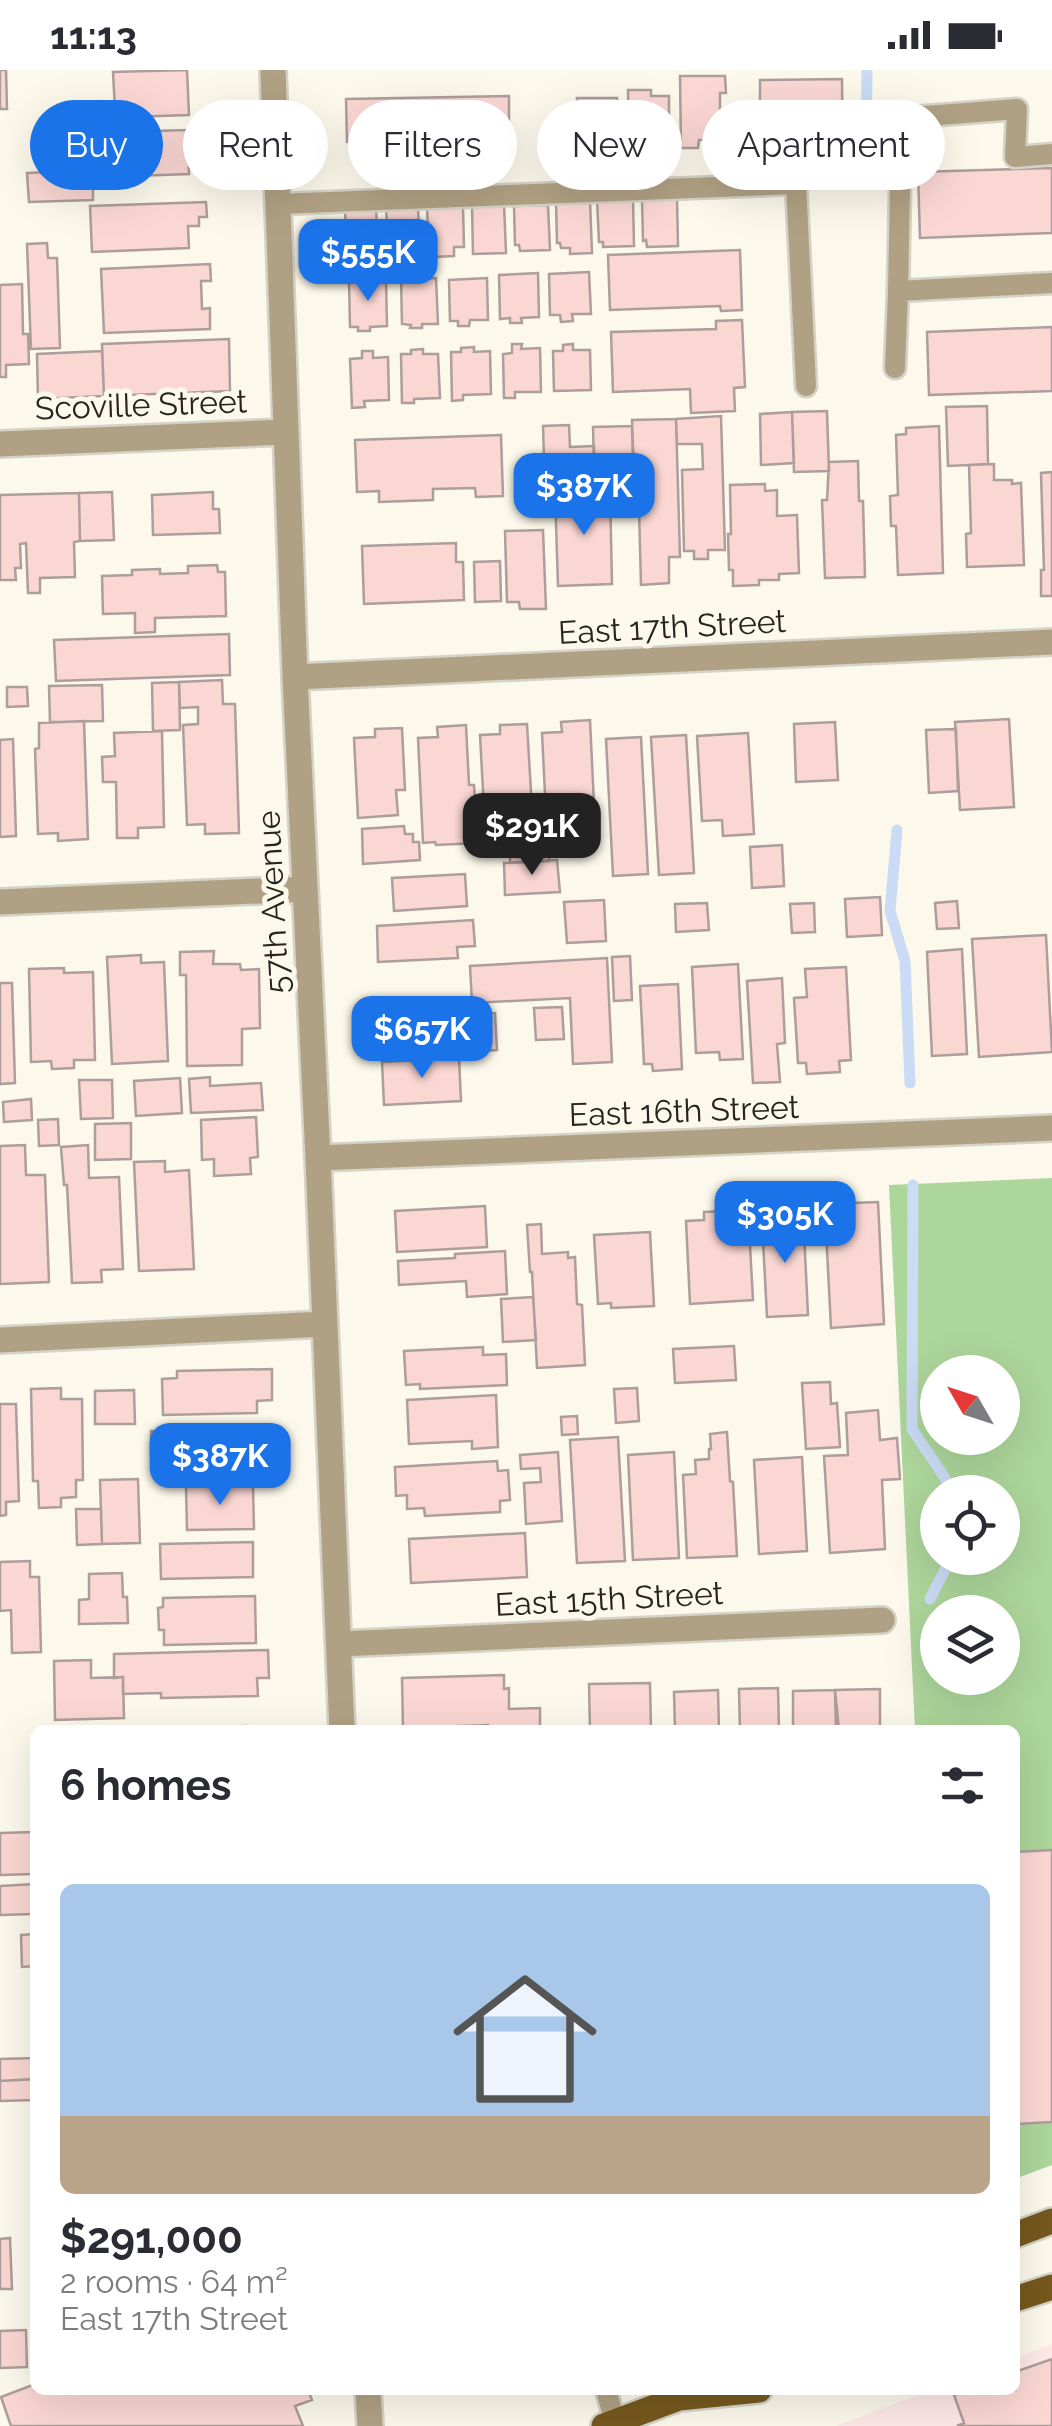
<!DOCTYPE html>
<html lang="en">
<head>
<meta charset="utf-8">
<style>
  :root { --surface:#fff; --page:#f7f7f7; --text:#2b2b33; --muted:#7c7c81; --accent:#1a73e8 }
  body { margin:0; font-family:Raleway,sans-serif; background:var(--page); color:var(--text); height:100vh; display:flex; flex-direction:column; font-size:38px; white-space:nowrap }
  * { box-sizing:border-box; margin:0 }
  p { font-size:32px; color:var(--muted) }
  .icon { flex:none; width:55px; height:55px; fill:none; stroke:currentColor; stroke-width:2; stroke-linecap:round; stroke-linejoin:round }
  .map { position:relative; flex:1; overflow:hidden }
  .sheet { position:absolute; left:30px; top:1655px; width:990px; height:670px; display:flex; flex-direction:column; background:var(--surface); border-radius:15px; box-shadow:0 10px 40px #0002 }
  .sheet>* { flex:none }
  .hud { position:absolute; left:30px; top:30px; width:992px; height:90px; display:flex; gap:20px }
  .needle { width:65px; rotate:309deg }
  .fabs { position:absolute; left:920px; top:1285px; display:grid; gap:20px }
  .fabs a { display:grid; place-items:center; width:100px; height:100px; border-radius:50%; background:var(--surface); box-shadow:0 10px 40px #0002; font-size:50px }
  .price { position:absolute; translate:-50% -85px; padding:0 22px; border-radius:20px; background:var(--accent); color:#fff; font-size:32px; line-height:65px; filter:drop-shadow(0 2px 5px #0008) }
  .price::after { content:''; position:absolute; left:50%; top:60px; width:30px; height:22px; margin-left:-15px; background:inherit; clip-path:polygon(0 0,100% 0,50% 100%) }
  .price.current { background:#222; color:#fff }
  ul { padding:0; list-style:none }
  li { display:grid; align-content:center; gap:20px; height:530px; padding:0 30px }
  li span { display:grid; place-items:center; height:310px; border-radius:15px; color:#555 }
  li>.icon { margin-inline-start:auto }
  span .icon { width:180px; height:180px; fill:#fffc; stroke-width:1 }
  li b { font-size:42px }
  h2 { display:flex; justify-content:space-between; align-items:center; height:120px; padding:0 30px; font-size:42px }
  .pill { padding:0 35px; border-radius:45px; background:var(--surface); box-shadow:0 10px 40px #0002; font-size:35px; line-height:90px }
  .pill.current { background:var(--accent); color:#fff }
  .status { display:flex; justify-content:space-between; align-items:center; height:70px; padding:0 50px; background:var(--surface); direction:ltr }
  .status svg { height:28px; fill:currentColor }
  .map>svg:first-child { display:block }
  .industrial { fill:#fee8e8 }
  .green { fill:#add69b; fill-rule:evenodd }
  .lines { fill:none; stroke-linecap:round; stroke-linejoin:round }
  .stream { stroke:#cbdbf5; stroke-width:11 }
  .building { fill:#fad7d3; stroke:#ad9d9b; stroke-width:2.5 }
  .lane-casing { stroke:#d5d2c6; stroke-width:25 }
  .street-casing { stroke:#d5d2c6; stroke-width:30 }
  .primary-casing { stroke:#d5d2c6; stroke-width:30 }
  .lane { stroke:#b1a184; stroke-width:20 }
  .street { stroke:#b1a184; stroke-width:25 }
  .primary { stroke:#75581d; stroke-width:25 }
  .labels { text-anchor:middle; stroke-width:10; stroke-linejoin:round; paint-order:stroke }
  .street-label { font-size:32px; fill:#26241f; stroke:#fcf8eb }
</style>
</head>
<body>
<div class="status"><b>11:13</b><svg viewBox="0 0 49 12"><path d="M0 12V9h3v3zM5 12V6h3v6zM10 12V3h3v9zM15 12V0h3v12zM26 1h20v11H26zM47 4h2v5h-2z"/></svg></div>
<div class="map">
<svg width="1052" height="2356" viewBox="0 0 1052 2356">
  <rect width="100%" height="100%" fill="#fcf8eb"/>
  <path class="industrial" d="M1052,2274V2356H836L931,2320H1015V2288Z"/>
  <path class="green" d="M1052,1108V2095L1015,2109V1660H915L889,1115ZM938,1302H1002V1368H938ZM938,1422H1002V1488H938ZM938,1542H1002V1608H938Z"/>
  <g class="lines">
    <path class="stream" d="M866,101L867,0
      M897,760L890,841L905,891L910,1013
      M913,1115L912,1359L949,1414L950,1422
      M930,1529L951,1488"/>
  </g>
  <path class="building" d="M0,0H6L7,39H0Z
    M187,0L189,45L128,47V40H115L113,2Z
    M680,6H725L726,23H720V70H699L698,78H681Z
    M842,9L843,101L771,103V93L760,83V10Z
    M628,20H651V26H669V73H647L646,81L629,82Z
    M509,26V90L477,91V53L444,54V70L347,72L346,29Z
    M577,28H617V76H601L602,83H577Z
    M188,60L189,104L105,107V92H86L85,63Z
    M1052,98V163L920,168L918,102Z
    M93,100V130L29,132L27,103Z
    M677,128L678,176L647,177L646,170L643,171L642,129Z
    M633,129L634,176L603,177V172H599L597,130Z
    M590,131L592,183L570,184V178H561L560,173H557L556,132Z
    M206,132L207,147H199V156H188L189,178L92,182L90,136Z
    M504,134L506,183L473,184L472,135Z
    M548,135L550,180L520,181L519,175H515L514,136Z
    M386,137H418L420,186L347,189L345,139L376,138L377,156L387,155Z
    M463,137L464,177H454V186L433,187L432,178L429,179L427,138Z
    M47,173L48,188H57L60,278L31,279L27,174Z
    M740,180L742,240L721,241L720,236L610,240L608,185Z
    M210,194L211,211H201L202,239L210,238V259L104,263L101,199Z
    M589,202L591,244H572L573,251L561,252L560,245H550L549,204Z
    M538,203L539,247L521,248L522,253H510V248L500,249L499,205Z
    M436,208L438,254H422V258H410L411,255L402,254L401,209Z
    M487,208L488,250H470L469,256H458V251H450L449,210Z
    M386,210L387,256L370,257V261H358V257H350L349,211Z
    M22,214L23,264H28L29,294L6,295V307H0V215Z
    M742,250L745,317L734,318L735,341L691,343L690,319L613,322L611,262L716,259V251Z
    M1052,257V321L929,325L927,262Z
    M229,269L230,321L104,326L102,274Z
    M512,274H522L521,279L540,278L541,322H515V328H504L503,284L512,283Z
    M573,274V280H590L591,320L554,321L553,281H563V275Z
    M474,277V282L490,281L491,324L463,325V330L452,331L451,282H461V278Z
    M423,279V284H438L440,328L414,329V333H402L401,284H411V280Z
    M102,281L104,326L38,329L37,284Z
    M362,281H373V288L388,287L389,330L364,331L365,337L352,338L350,289L362,288Z
    M987,336L988,394L948,396L946,337Z
    M827,341L829,401L794,402L792,342Z
    M792,342L794,393L761,395L760,344Z
    M721,346L725,480H708V489H694V481H684L682,400L703,399L702,374H677L676,349Z
    M676,349L680,487H669V513L641,515L638,401H634L632,350Z
    M569,355L570,377L594,376L595,421L545,422L543,356Z
    M632,356L633,395L594,396L593,357Z
    M939,356L943,503L898,505L896,456H891L890,426L898,425L896,365L906,364V358Z
    M501,365L503,426L476,427L475,418L433,419V430L379,432V421L357,422L355,370Z
    M858,391L859,431H863L865,507L825,508L822,430H827L829,392Z
    M994,394V410H1012V414L1021,413L1024,495L967,497L966,464L971,463L969,395Z
    M1052,402V526H1041V500H1044L1041,403Z
    M765,414V421L777,420V446L797,445L799,503L779,504V510H759V515L733,516V500H729L728,464H731L730,415Z
    M610,420L612,514L558,516L555,422Z
    M112,422L114,470L80,471L79,423Z
    M213,422V439H219L220,463L153,465L152,425Z
    M79,423L80,471L74,472L75,507L40,508V523H28L26,473L20,474L21,498H15L16,510H0V425Z
    M543,460L546,539H520L519,532H507L505,461Z
    M456,473V492H463L464,530L364,534L362,476Z
    M500,491L501,531L475,532L474,492Z
    M217,495L218,502H225L226,546L155,548V562L135,563V543L103,544L102,506L132,505V500L160,499V504L188,503V496Z
    M229,564L230,605L56,611L54,570Z
    M222,610L223,634H235L239,763L205,764V754L187,755L183,655L198,654V637L180,638L179,612Z
    M179,612L180,660L153,661L152,613Z
    M102,615L103,651L50,652L49,616Z
    M7,617H27L28,636L7,637Z
    M1009,649L1014,737L960,740L955,652Z
    M590,650L594,734L578,735L579,763L547,765L542,663L562,662L561,652Z
    M84,651L88,769L58,771V763L38,764L35,679L39,678V653Z
    M835,652L838,710L796,712L794,654Z
    M527,654L532,739L510,740V751H497V757L485,758L480,665L500,664V655Z
    M466,655L469,715H474L477,773L436,775L435,772L423,773L418,668L438,667L437,657Z
    M402,658L405,720H396L398,745L358,748L354,668L375,667V659Z
    M956,659L958,721L929,723L926,660Z
    M162,661L164,757L138,758V768H117L116,712H103L102,687L115,686L114,663Z
    M748,663L754,764L723,766L722,750L702,751L697,666Z
    M686,665L694,803L659,805L651,667Z
    M641,667L648,804L613,806L606,669Z
    M13,669L16,766L0,767V670Z
    M539,753L540,769H549V791L510,793V782L517,781L516,755Z
    M404,756L405,764H413V772H419L420,790L363,794L362,759Z
    M782,775L784,816L752,818L750,777Z
    M557,790L560,822L505,825L504,793Z
    M465,804L467,836L394,841L392,808Z
    M880,827L882,865L847,867L845,829Z
    M604,830L606,871L567,873L564,832Z
    M957,831L959,858L937,859L935,833Z
    M707,833L709,860L676,862L675,834Z
    M814,833L815,862L792,863L790,834Z
    M473,850L475,876L457,877L458,888L378,892L377,856Z
    M1046,865L1052,982L979,987L972,869Z
    M962,879L967,984L932,986L927,882Z
    M214,881L213,894H240L241,900L259,899L260,958L242,959V995L187,996L186,905H180V882Z
    M141,885V893L164,892L168,991L112,994L107,887Z
    M630,886L632,930L614,931L612,887Z
    M607,888L612,992L573,994L570,928L472,933L470,896Z
    M738,894L743,989L720,990L719,982L696,983L692,897Z
    M846,897L851,990L839,991L840,1002L807,1004L806,993H798L794,928L807,927L805,899Z
    M64,898V903L93,902L95,990H74V998L52,999L51,991L31,992L29,899Z
    M782,908L785,973L777,974L780,1012L753,1013L747,911Z
    M0,913H12L15,1013L0,1014Z
    M678,914L682,999L653,1001L652,994H644L640,916Z
    M449,937L450,946L495,943L497,980L387,986L385,947L397,946V940Z
    M562,937L564,969L536,970L534,938Z
    M459,988L461,1031L384,1035L382,992Z
    M210,1007V1016L261,1013L263,1040L191,1043L189,1009Z
    M180,1008L182,1043L136,1046L134,1011Z
    M79,1010H112L113,1048L81,1049Z
    M31,1029L32,1050L4,1052L3,1032Z
    M256,1047L258,1087L250,1088L251,1104L214,1106V1089L202,1090L201,1050Z
    M58,1049L59,1075L39,1076L38,1050Z
    M131,1053V1089L95,1090V1054Z
    M25,1075L26,1105H45L49,1212L0,1214V1076Z
    M88,1075L89,1108L119,1107L123,1199L101,1200L102,1212L72,1213L67,1115H64L61,1077Z
    M165,1091V1102L189,1100L194,1199L139,1201L134,1092Z
    M878,1132L884,1254L831,1258L825,1141L852,1139V1133Z
    M485,1136L487,1177L397,1182L395,1141Z
    M748,1140L753,1230L690,1234L686,1151L704,1150V1142Z
    M803,1142L808,1245L767,1247L762,1151L782,1149V1143Z
    M541,1154L542,1184L568,1182V1188L575,1187L577,1234L582,1235L585,1295L537,1298L532,1202H530L527,1155Z
    M650,1162L654,1236L611,1238V1233L598,1234L594,1165Z
    M505,1181L507,1224L467,1227L466,1211L399,1215L398,1191L455,1188V1184Z
    M533,1227L536,1270L503,1272L501,1229Z
    M734,1276L736,1310L675,1313L673,1279Z
    M483,1277V1285L506,1284L507,1315L420,1319V1314L406,1315L404,1281Z
    M272,1299V1330L257,1331V1343L163,1345L162,1309L177,1308V1301Z
    M830,1312L831,1334L837,1333L840,1377L806,1379L802,1313Z
    M61,1318V1329H82L83,1410H76V1427L61,1428V1437L39,1438L38,1411H33L31,1319Z
    M637,1318L639,1351L616,1353L614,1319Z
    M134,1320L135,1354H95V1321Z
    M496,1325L498,1377L472,1379V1371L409,1374L407,1330Z
    M0,1334H16L19,1431L6,1432V1445L0,1446Z
    M878,1340L880,1370L897,1368L900,1409L882,1410L885,1479L830,1483L824,1386L848,1385L846,1343Z
    M577,1346L578,1364L562,1365L561,1347Z
    M248,1359L249,1407L173,1409V1383L151,1384V1361Z
    M727,1362L730,1411L733,1412L737,1486L687,1488L683,1405L696,1404L695,1390L709,1389V1379H711L710,1364Z
    M618,1367L625,1491L577,1493L570,1370Z
    M558,1382L562,1451L526,1454L524,1413L541,1412L540,1398L521,1399L520,1385Z
    M674,1382L679,1488L633,1490L628,1385Z
    M802,1387L807,1481L759,1484L754,1390Z
    M497,1391L498,1401L508,1400L510,1430L500,1431V1442L425,1446L424,1438L407,1439V1425L396,1426L395,1397Z
    M138,1409L140,1473L102,1474L100,1410Z
    M253,1415L254,1459L187,1460L186,1417Z
    M76,1439H101L102,1474L77,1475Z
    M525,1463L527,1507L411,1513L409,1469Z
    M253,1472V1507L161,1509L160,1474Z
    M30,1491V1507H39L41,1582L12,1583L11,1540L0,1541V1492Z
    M122,1503L123,1527H127L128,1553L79,1554V1530L89,1529V1504Z
    M255,1526L256,1573L164,1575V1560H159L158,1538L163,1537V1528Z
    M268,1580L269,1608H257L258,1626L161,1628V1623L123,1624V1607L114,1608V1584Z
    M91,1590V1608L123,1607L124,1648L55,1650L54,1591Z
    M504,1605V1619L509,1618V1639L540,1638V1660H489L488,1655L403,1658L402,1608Z
    M650,1613L651,1660H590L589,1614Z
    M778,1618L779,1660H740L739,1619Z
    M880,1619V1660H839L835,1620Z
    M718,1620L719,1660H675L674,1622Z
    M835,1620L836,1660H793V1621Z
    M247,1656V1660H103Z
    M35,1762V1804L0,1805V1763Z
    M1052,1780V2052L1015,2054V1782Z
    M35,1814V1844L0,1845V1816Z
    M35,1864V1896L22,1897L21,1865Z
    M35,1988V2009L0,2011V1989Z
    M35,2009V2030L0,2031V2011Z
    M10,2168L12,2219H0V2169Z
    M26,2260L27,2297L0,2298V2261Z
    M1052,2289V2356H957L964,2353L954,2325L967,2320H1015V2302Z
    M35,2314V2320H308L312,2330L295,2336L303,2356H11L1,2327Z"/>
  <g class="lines">
    <g class="lane-casing">
      <path id="lane" d="M913,47L1017,39L1015,87L1052,84
        M900,120L898,221L1052,213
        M278,134L796,114L806,316
        M895,298L898,221
        M606,2320L615,2352"/>
    </g>
    <g class="street-casing">
      <path id="street" d="M273,0L295,607L318,1088L342,1660
        M0,374L286,362
        M295,607L1052,572
        M0,832L305,819
        M318,1088L1052,1058
        M0,1270L324,1254
        M339,1574L882,1550
        M368,2320L370,2356"/>
    </g>
    <g class="primary-casing">
      <path id="primary" d="M1015,2165L1052,2151
        M1015,2229L1052,2217
        M604,2356L679,2328L759,2320"/>
    </g>
    <use href="#lane" class="lane"/>
    <use href="#street" class="street"/>
    <use href="#primary" class="primary"/>
  </g>
  <g class="labels">
    <g class="street-label">
      <text transform="translate(141 335) rotate(-2)" y="11">Scoville Street</text>
      <text transform="translate(672 557) rotate(-3)" y="11">East 17th Street</text>
      <text transform="translate(273 832) rotate(-93)" y="11">57th Avenue</text>
      <text transform="translate(684 1041) rotate(-2)" y="11">East 16th Street</text>
      <text transform="translate(609 1529) rotate(-3)" y="11">East 15th Street</text>
    </g>
  </g>
</svg>
<div class="fabs">
<a><svg class="needle" viewBox="-14 -14 28 28"><path d="M0-13l5 13h-10z" fill="#e53935"/><path d="M0 13l5-13h-10z" fill="#7c7c81"/></svg></a>
<a><svg class="icon" aria-label="locate" viewBox="0 0 24 24"><circle cx="12" cy="12" r="6"/><path d="M12 2v4M12 18v4M2 12h4M18 12h4"/></svg></a>
<a><svg class="icon" aria-label="layers" viewBox="0 0 24 24"><path d="M12 4l9 5-9 5-9-5zM3 14l9 5 9-5"/></svg></a>
</div>
<b class="price" style="left:368px;top:234px">$555K</b>
<b class="price" style="left:584px;top:468px">$387K</b>
<b class="price current" style="left:532px;top:808px">$291K</b>
<b class="price" style="left:422px;top:1011px">$657K</b>
<b class="price" style="left:785px;top:1196px">$305K</b>
<b class="price" style="left:220px;top:1438px">$387K</b>
<div class="hud">
<a class="pill current">Buy</a>
<a class="pill">Rent</a>
<a class="pill">Filters</a>
<a class="pill">New</a>
<a class="pill">Apartment</a>
</div>
<section class="sheet">
<h2>6 homes<svg class="icon" aria-label="filters" viewBox="0 0 24 24"><path d="M4 7h16M4 17h16"/><circle cx="9" cy="7" r="2"/><circle cx="15" cy="17" r="2"/></svg></h2>
<ul>
<li><span style="background:linear-gradient(#a9c7e8 75%,#b9a48a 0)"><svg class="icon" aria-label="home" viewBox="0 0 24 24"><path d="M3 11l9-7 9 7M6 9v11h12V9"/></svg></span><div><b>$291,000</b><p>2 rooms · 64 m²</p><p>East 17th Street</p></div></li>
</ul>
</section>
</div>
</body>
</html>
